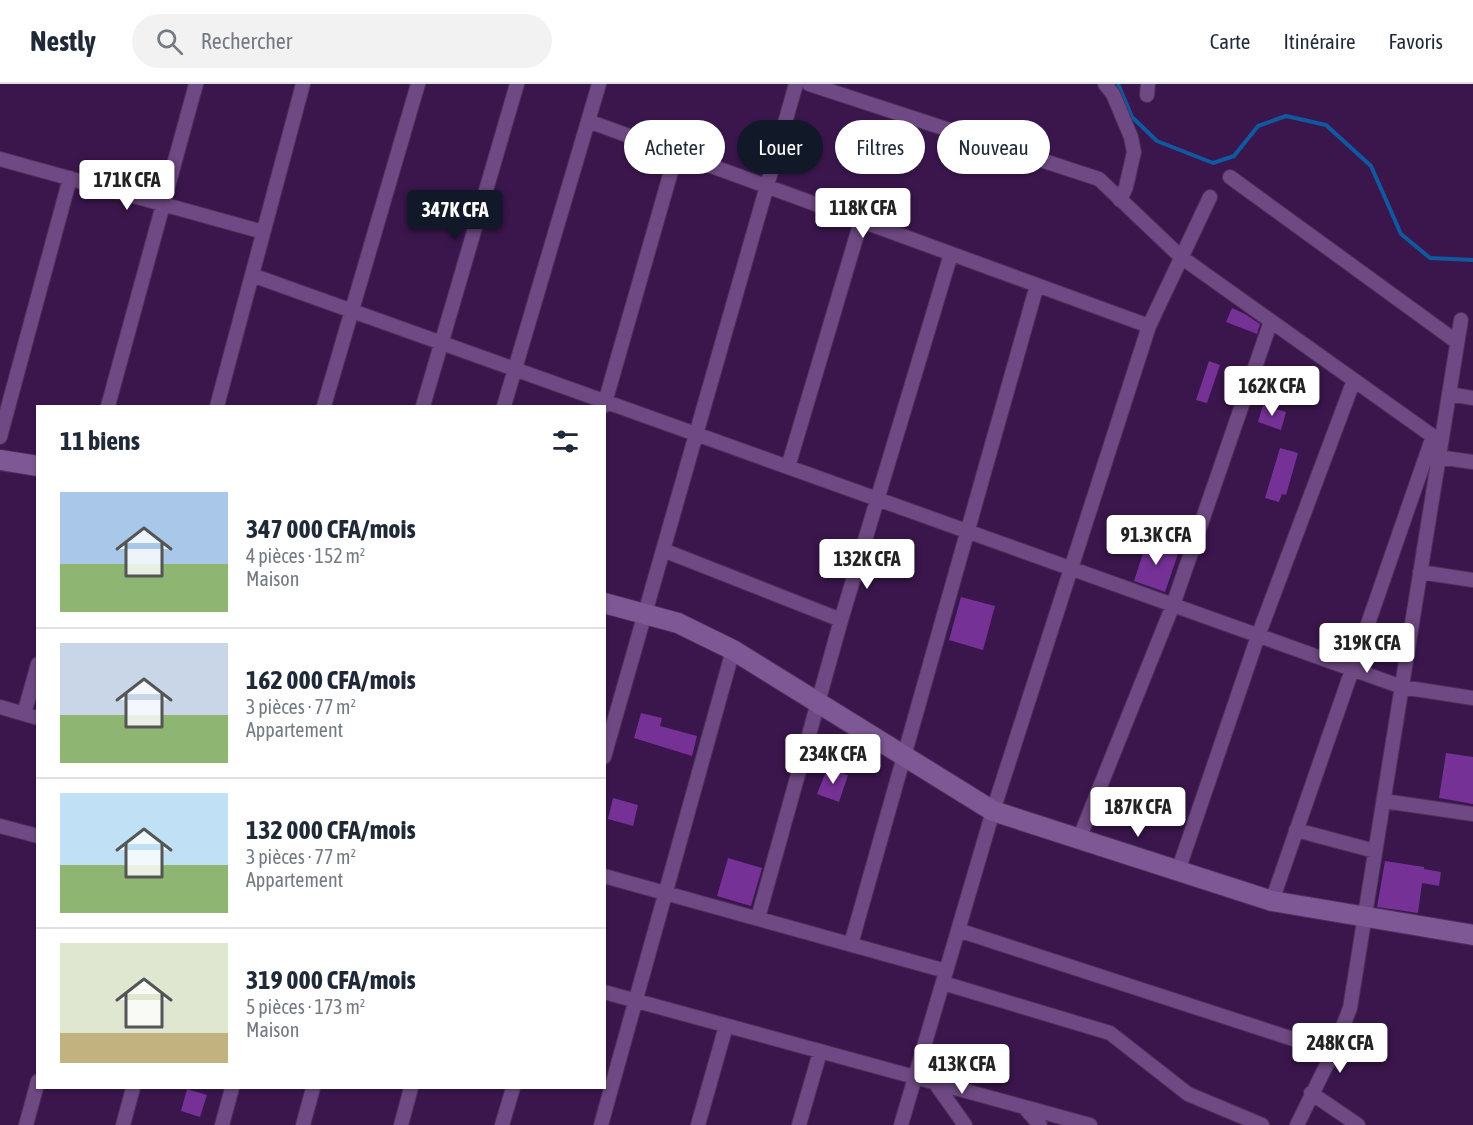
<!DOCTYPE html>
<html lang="fr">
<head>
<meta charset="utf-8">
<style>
  :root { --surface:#fff; --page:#f2f2f3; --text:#1f2937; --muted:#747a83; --line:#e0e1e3; --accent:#111827 }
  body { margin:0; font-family:"Asap Condensed",sans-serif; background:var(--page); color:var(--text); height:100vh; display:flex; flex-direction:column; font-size:22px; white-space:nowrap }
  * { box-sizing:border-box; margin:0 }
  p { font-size:20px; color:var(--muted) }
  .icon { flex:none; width:33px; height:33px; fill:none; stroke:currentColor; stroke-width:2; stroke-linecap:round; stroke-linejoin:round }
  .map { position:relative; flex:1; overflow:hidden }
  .drawer { position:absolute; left:36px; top:321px; width:570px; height:684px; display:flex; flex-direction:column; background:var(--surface); border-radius:0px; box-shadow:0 2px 4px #0004 }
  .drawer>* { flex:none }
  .top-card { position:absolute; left:624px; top:36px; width:570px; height:54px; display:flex; gap:12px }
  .price { position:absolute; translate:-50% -51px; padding:0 14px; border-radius:6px; background:#fff; color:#222; font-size:20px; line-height:39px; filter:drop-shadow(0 2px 3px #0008) }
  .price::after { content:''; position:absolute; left:50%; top:36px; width:18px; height:14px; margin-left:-9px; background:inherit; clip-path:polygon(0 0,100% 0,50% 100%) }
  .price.current { background:var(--accent); color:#fff }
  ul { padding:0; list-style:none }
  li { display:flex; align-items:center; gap:18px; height:150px; padding:0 24px }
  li+li { border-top:2px solid var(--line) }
  li span { display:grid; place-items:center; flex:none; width:168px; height:120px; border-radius:0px; color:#555 }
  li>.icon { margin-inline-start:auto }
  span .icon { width:72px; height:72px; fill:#fffc; stroke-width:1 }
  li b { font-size:26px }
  h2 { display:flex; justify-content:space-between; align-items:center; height:72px; padding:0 24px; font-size:26px }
  .pill { padding:0 21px; border-radius:27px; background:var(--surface); box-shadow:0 2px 4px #0004; font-size:21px; line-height:54px }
  .pill.current { background:var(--accent); color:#fff }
  header { display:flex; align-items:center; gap:36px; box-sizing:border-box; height:84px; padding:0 30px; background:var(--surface); border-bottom:2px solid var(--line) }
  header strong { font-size:28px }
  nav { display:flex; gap:33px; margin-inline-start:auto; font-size:21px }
  .search { width:420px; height:54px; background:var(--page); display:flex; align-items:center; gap:15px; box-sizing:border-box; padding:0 21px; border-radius:33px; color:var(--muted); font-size:22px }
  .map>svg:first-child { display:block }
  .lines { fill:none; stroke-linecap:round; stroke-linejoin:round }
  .stream { stroke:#0e599f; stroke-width:4 }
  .building { fill:#753196 }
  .street-casing { stroke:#4c305a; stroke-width:16 }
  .secondary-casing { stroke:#4c305a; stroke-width:22 }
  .street { stroke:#6e4983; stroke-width:14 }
  .secondary { stroke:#7e5895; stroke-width:20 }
</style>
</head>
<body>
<header>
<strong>Nestly</strong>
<div class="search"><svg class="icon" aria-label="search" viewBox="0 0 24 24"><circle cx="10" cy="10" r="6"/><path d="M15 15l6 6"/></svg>Rechercher</div>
<nav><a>Carte</a><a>Itinéraire</a><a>Favoris</a></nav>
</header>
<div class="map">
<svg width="1473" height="1041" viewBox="0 0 1473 1041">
  <rect width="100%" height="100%" fill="#3a164c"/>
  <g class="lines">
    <path class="stream" d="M1118,0L1132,33L1157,57L1213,79L1234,72L1258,42L1286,32L1326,41L1371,82L1401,150L1430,174L1473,176"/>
  </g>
  <path class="building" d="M1232,224L1245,230L1260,240L1257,250L1226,238Z
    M1209,277L1220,281L1207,319L1196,316Z
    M1263,321L1286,328L1281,346L1258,338Z
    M1280,364L1298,369L1286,411L1282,410L1279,418L1265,414Z
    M1147,457L1179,467L1165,508L1134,497Z
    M961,513L995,522L983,566L949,556Z
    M641,629L662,634L660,642L697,652L692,672L634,654Z
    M1446,669L1473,673V720L1439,714Z
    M827,685L848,691L839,718L817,710Z
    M613,714L638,721L633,742L608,735Z
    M728,774L762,784L751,822L717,812Z
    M1385,777L1424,783V785L1441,788L1439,802L1422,799L1418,829L1377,823Z
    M187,1005L207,1011L200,1033L181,1027Z"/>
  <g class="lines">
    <g class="street-casing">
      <path id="street" d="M809,0L1099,95L1181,173L1441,358
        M1105,0L1113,10L1131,53L1134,68L1126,103L1120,116
        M1147,11L1148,0
        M588,37L1149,242
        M0,75L263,148
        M1230,93L1457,258
        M252,191L1402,603L1473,614
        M1449,310L1473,314
        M108,322L196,0
        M217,322L303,0
        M324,322L418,0
        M423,322L517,0
        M504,322L599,0
        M604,322L676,70
        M0,353L70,94
        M1438,373L1473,378
        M788,383L861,137
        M663,466L841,536
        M1420,488L1473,496
        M0,623L38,634
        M24,630L38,580
        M604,673L796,0
        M1384,717L1473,730
        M0,742L38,752
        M1296,746L1375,767
        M1079,755L1173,521L1271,237
        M1178,787L1258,552L1354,296
        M604,792L946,887
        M1272,817L1433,352
        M758,834L841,536L951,170
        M958,846L1333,968
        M851,860L1037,201
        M943,899L1110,949L1188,1010L1262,1041
        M604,908L1090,1041
        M935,999L965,1041
        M1311,1009L1358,1041
        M1024,1023L1040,1041
        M26,1041L38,997
        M123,1041L133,1004
        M222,1041L232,1004
        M303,1041L313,1004
        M401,1041L411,1004
        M502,1041L513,1004
        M601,1041L733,566
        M698,1041L726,942
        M799,1041L820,968
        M901,1041L993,727L1149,242L1210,113
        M1297,1041L1333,968L1350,924L1461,236"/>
    </g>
    <g class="secondary-casing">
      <path id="secondary" d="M0,376L38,382
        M604,519L678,539L733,566L993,727L1272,817L1473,851"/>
    </g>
    <use href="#street" class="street"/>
    <use href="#secondary" class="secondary"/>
  </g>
</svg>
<b class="price" style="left:127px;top:127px">171K CFA</b>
<b class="price" style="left:863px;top:155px">118K CFA</b>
<b class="price current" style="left:455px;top:157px">347K CFA</b>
<b class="price" style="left:1272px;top:333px">162K CFA</b>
<b class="price" style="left:1156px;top:482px">91.3K CFA</b>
<b class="price" style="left:867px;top:506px">132K CFA</b>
<b class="price" style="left:1367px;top:590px">319K CFA</b>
<b class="price" style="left:833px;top:701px">234K CFA</b>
<b class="price" style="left:1138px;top:754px">187K CFA</b>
<b class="price" style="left:1340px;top:990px">248K CFA</b>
<b class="price" style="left:962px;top:1011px">413K CFA</b>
<div class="top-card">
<a class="pill">Acheter</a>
<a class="pill current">Louer</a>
<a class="pill">Filtres</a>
<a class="pill">Nouveau</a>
</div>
<section class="drawer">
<h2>11 biens<svg class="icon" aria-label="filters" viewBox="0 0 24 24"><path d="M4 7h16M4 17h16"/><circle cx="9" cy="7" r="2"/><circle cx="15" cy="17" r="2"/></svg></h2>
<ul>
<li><span style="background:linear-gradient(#a9c7e8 60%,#8fb573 0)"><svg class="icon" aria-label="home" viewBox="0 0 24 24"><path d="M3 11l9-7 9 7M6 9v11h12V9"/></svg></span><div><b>347 000 CFA/mois</b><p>4 pièces · 152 m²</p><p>Maison</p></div></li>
<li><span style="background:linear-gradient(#c9d6e8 60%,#8fb573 0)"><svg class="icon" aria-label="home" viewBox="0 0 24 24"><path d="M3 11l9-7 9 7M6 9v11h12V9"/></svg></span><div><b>162 000 CFA/mois</b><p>3 pièces · 77 m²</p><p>Appartement</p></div></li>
<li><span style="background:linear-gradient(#bfe0f5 60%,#8fb573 0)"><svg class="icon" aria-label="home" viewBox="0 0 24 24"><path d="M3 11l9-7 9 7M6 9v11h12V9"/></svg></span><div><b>132 000 CFA/mois</b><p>3 pièces · 77 m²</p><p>Appartement</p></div></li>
<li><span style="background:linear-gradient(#dfe7d0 75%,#c2b280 0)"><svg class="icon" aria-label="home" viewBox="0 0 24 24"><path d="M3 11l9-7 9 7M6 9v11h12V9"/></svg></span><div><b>319 000 CFA/mois</b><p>5 pièces · 173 m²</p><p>Maison</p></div></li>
</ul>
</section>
</div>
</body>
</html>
